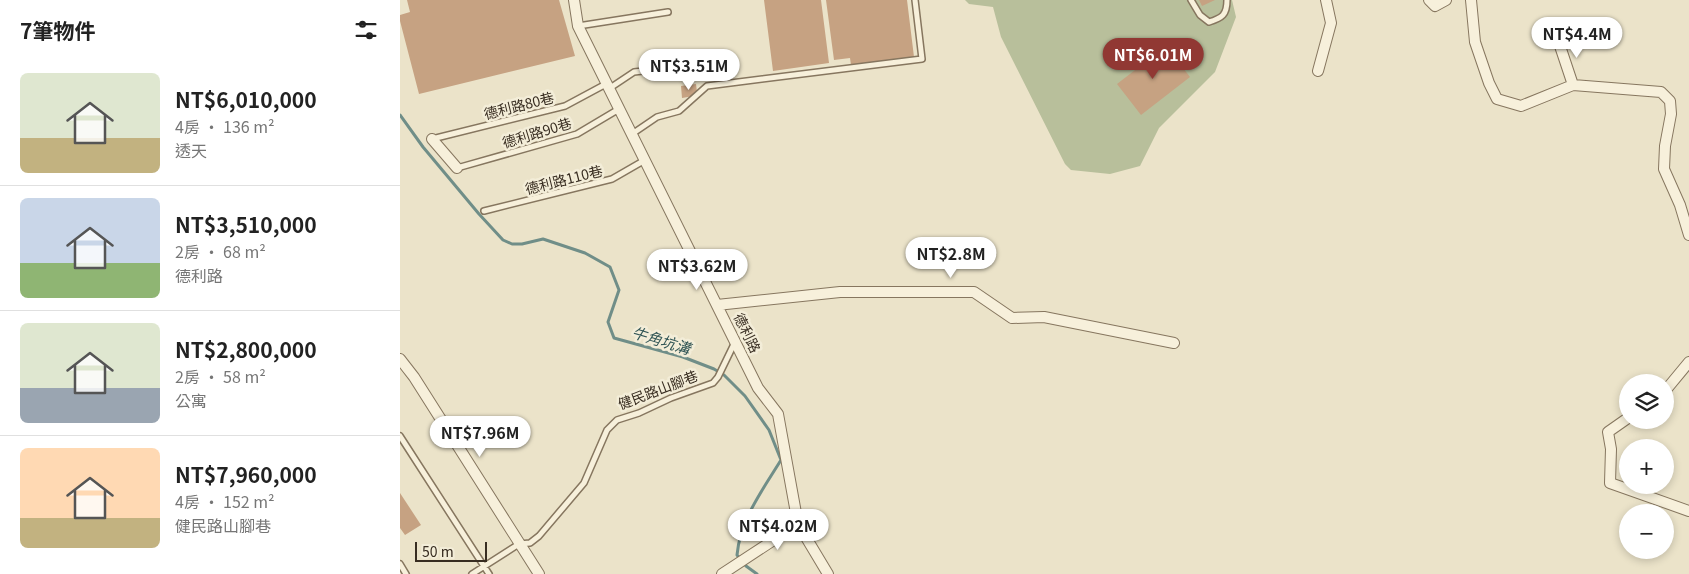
<!DOCTYPE html>
<html lang="zh-TW">
<head>
<meta charset="utf-8">
<style>
  :root { --surface:#fff; --page:#f6f6f6; --text:#222; --muted:#767676; --line:#e0e0e0; --accent:#913833 }
  body { margin:0; font-family:Georgia,"Noto Sans TC",serif; background:var(--page); color:var(--text); height:100vh; display:flex; flex-direction:column; font-size:19px; white-space:nowrap }
  * { box-sizing:border-box; margin:0 }
  p { font-size:16px; color:var(--muted) }
  .icon { flex:none; width:28px; height:28px; fill:none; stroke:currentColor; stroke-width:2; stroke-linecap:round; stroke-linejoin:round }
  .map { position:relative; flex:1; overflow:hidden }
  .panel { display:flex; flex-direction:column; background:var(--surface); width:400px }
  .panel>* { flex:none }
  .buttons { position:absolute; left:1219px; top:374px; display:grid; gap:10px }
  .buttons a { display:grid; place-items:center; width:55px; height:55px; border-radius:50%; background:var(--surface); box-shadow:0 2px 8px #0003; font-size:25px }
  .scale { position:absolute; left:15px; bottom:12px; width:72px; box-sizing:border-box; padding-left:5px; border:2px solid #382d21; border-top:0; font-size:14px; line-height:18px; white-space:nowrap; color:#382d21; -webkit-text-stroke:4px #f3edd8; paint-order:stroke }
  .price { position:absolute; translate:-50% -42px; padding:0 11px; border-radius:18px; background:#fff; color:#222; font-size:16px; line-height:32px; filter:drop-shadow(0 1px 2px #0008) }
  .price::after { content:''; position:absolute; left:50%; top:30px; width:15px; height:11px; margin-left:-8px; background:inherit; clip-path:polygon(0 0,100% 0,50% 100%) }
  .price.current { background:var(--accent); color:#fff }
  ul { padding:0; list-style:none }
  li { display:flex; align-items:center; gap:15px; height:125px; padding:0 20px }
  li+li { border-top:1px solid var(--line) }
  li span { display:grid; place-items:center; flex:none; width:140px; height:100px; border-radius:8px; color:#555 }
  li>.icon { margin-inline-start:auto }
  span .icon { width:60px; height:60px; fill:#fffc; stroke-width:1 }
  li b { font-size:21px }
  h2 { display:flex; justify-content:space-between; align-items:center; height:60px; padding:0 20px; font-size:21px }
  main { display:flex; flex:1; min-height:0 }
  .map>svg:first-child { display:block }
  .cemetery { fill:#b8bf9b }
  .lines { fill:none; stroke-linecap:round; stroke-linejoin:round }
  .stream { stroke:#708e88; stroke-width:3 }
  .building { fill:#c6a282 }
  .service-casing { stroke:#86765f; stroke-width:8 }
  .minor-casing { stroke:#86765f; stroke-width:12 }
  .service { stroke:#f7f0db; stroke-width:5 }
  .minor { stroke:#f7f0db; stroke-width:10 }
  .labels { text-anchor:middle; stroke-width:5; stroke-linejoin:round; paint-order:stroke }
  .street-label { font-size:14px; fill:#382d21; stroke:#f3edd8 }
  .water-label { font-size:15px; font-style:italic; fill:#325656; stroke:#f3edd8 }
</style>
</head>
<body>
<main>
<section class="panel">
<h2>7筆物件<svg class="icon" aria-label="filters" viewBox="0 0 24 24"><path d="M4 7h16M4 17h16"/><circle cx="9" cy="7" r="2"/><circle cx="15" cy="17" r="2"/></svg></h2>
<ul>
<li><span style="background:linear-gradient(#dfe7d0 65%,#c2b280 0)"><svg class="icon" aria-label="home" viewBox="0 0 24 24"><path d="M3 11l9-7 9 7M6 9v11h12V9"/></svg></span><div><b>NT$6,010,000</b><p>4房 · 136 m²</p><p>透天</p></div></li>
<li><span style="background:linear-gradient(#c9d6e8 65%,#8fb573 0)"><svg class="icon" aria-label="home" viewBox="0 0 24 24"><path d="M3 11l9-7 9 7M6 9v11h12V9"/></svg></span><div><b>NT$3,510,000</b><p>2房 · 68 m²</p><p>德利路</p></div></li>
<li><span style="background:linear-gradient(#dfe7d0 65%,#9aa5b1 0)"><svg class="icon" aria-label="home" viewBox="0 0 24 24"><path d="M3 11l9-7 9 7M6 9v11h12V9"/></svg></span><div><b>NT$2,800,000</b><p>2房 · 58 m²</p><p>公寓</p></div></li>
<li><span style="background:linear-gradient(#ffd9b3 70%,#c2b280 0)"><svg class="icon" aria-label="home" viewBox="0 0 24 24"><path d="M3 11l9-7 9 7M6 9v11h12V9"/></svg></span><div><b>NT$7,960,000</b><p>4房 · 152 m²</p><p>健民路山腳巷</p></div></li>
</ul>
</section>
<div class="map">
<svg width="1289" height="574" viewBox="0 0 1289 574">
  <rect width="100%" height="100%" fill="#ebe3c9"/>
  <path class="cemetery" d="M565,0H832L836,17L815,72L759,128L740,166L710,174L671,170L665,164L601,37L593,7L569,4Z"/>
  <g class="lines">
    <path class="stream" d="M0,115L23,147L79,214L103,240L112,244H122L143,239L185,253L210,267L219,290L208,322L214,338L283,357L314,369L324,375L345,396L369,430L381,460C363,489 340,520 337,555L346,566L357,574"/>
  </g>
  <path class="building" d="M7,0H159L175,56L19,94L0,21V15L10,12Z
    M364,0H421L429,63L373,71Z
    M426,0H507L514,57L451,65L450,58L434,60Z
    M799,0H815L802,6Z
    M766,46L790,77L741,115L717,84Z
    M296,84L297,92L294,96L282,98L281,86Z
    M0,493L21,525L5,535L0,528Z"/>
  <g class="lines">
    <g class="service-casing">
      <path id="service" d="M791,0L800,15L809,22C822,18 827,15 827,0
        M178,26L268,12
        M210,88L234,72L269,68
        M232,134L257,117L279,111L307,86L522,59L515,0
        M32,139L165,106L206,84
        M57,168L177,134L219,109
        M84,211L212,179L245,160
        M0,436L89,574
        M0,564L6,574
        M72,574L119,544L130,543L139,536L184,483L207,430L217,420L239,413L271,398L313,383L318,377L335,342"/>
    </g>
    <g class="minor-casing">
      <path id="minor" d="M174,0L178,26L358,388L378,414L398,524L428,574
        M1029,0L1035,6L1046,0
        M1071,0L1075,42L1089,83L1097,99L1121,106L1173,85L1261,92L1270,101L1271,114L1265,146L1264,169L1280,205L1289,235
        M1158,40L1173,85
        M918,71L931,23L926,0
        M32,139L57,168
        M317,305L440,292H574L612,318L644,317L774,343
        M0,359L14,377L139,574
        M1265,391L1289,362
        M1228,418L1208,432L1211,449L1210,483L1289,511
        M322,574L398,524"/>
    </g>
    <use href="#service" class="service"/>
    <use href="#minor" class="minor"/>
  </g>
  <g class="labels">
    <g class="street-label">
      <text transform="translate(119 106) rotate(-14)" y="5">德利路80巷</text>
      <text transform="translate(137 133) rotate(-17)" y="5">德利路90巷</text>
      <text transform="translate(164 180) rotate(-14)" y="5">德利路110巷</text>
      <text transform="translate(347 333) rotate(64)" y="5">德利路</text>
      <text transform="translate(258 390) rotate(-21)" y="5">健民路山腳巷</text>
    </g>
    <g class="water-label">
      <text transform="translate(261 341) rotate(17)" y="5">牛角坑溝</text>
    </g>
  </g>
</svg>
<div class="buttons">
<a><svg class="icon" aria-label="layers" viewBox="0 0 24 24"><path d="M12 4l9 5-9 5-9-5zM3 14l9 5 9-5"/></svg></a>
<a>+</a>
<a>−</a>
</div>
<div class="scale">50 m</div>
<b class="price" style="left:1177px;top:59px">NT$4.4M</b>
<b class="price current" style="left:753px;top:80px">NT$6.01M</b>
<b class="price" style="left:289px;top:91px">NT$3.51M</b>
<b class="price" style="left:551px;top:279px">NT$2.8M</b>
<b class="price" style="left:297px;top:291px">NT$3.62M</b>
<b class="price" style="left:80px;top:458px">NT$7.96M</b>
<b class="price" style="left:378px;top:551px">NT$4.02M</b>
</div>
</main>
</body>
</html>
